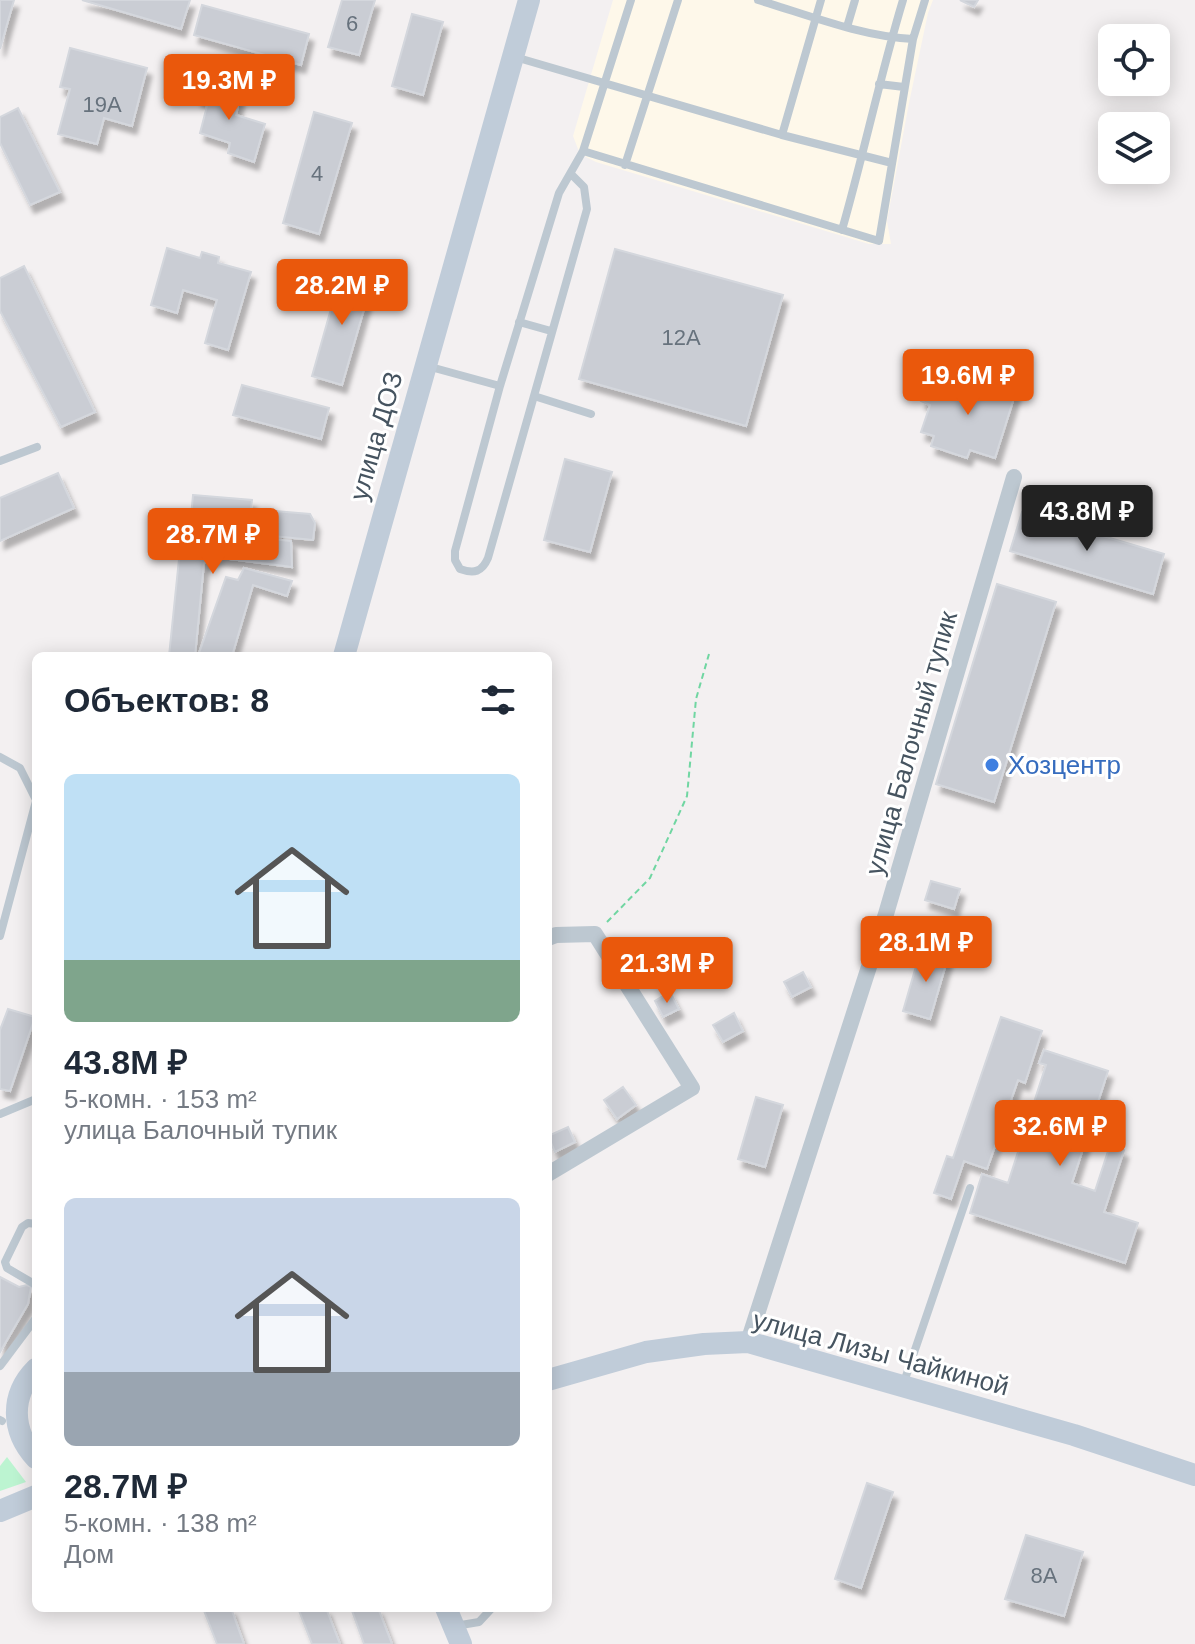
<!DOCTYPE html>
<html lang="ru">
<head>
<meta charset="utf-8">
<style>
  :root { --surface:#fff; --page:#f2f2f3; --text:#1f2937; --muted:#747a83; --accent:#ea580c }
  body { margin:0; font-family:Arial,sans-serif; background:var(--page); color:var(--text); height:100vh; display:flex; flex-direction:column; font-size:30px; white-space:nowrap }
  * { box-sizing:border-box; margin:0 }
  p { font-size:26px; color:var(--muted) }
  .icon { flex:none; width:44px; height:44px; fill:none; stroke:currentColor; stroke-width:2; stroke-linecap:round; stroke-linejoin:round }
  .map { position:relative; flex:1; overflow:hidden }
  .panel { position:absolute; left:32px; top:652px; width:520px; height:960px; display:flex; flex-direction:column; background:var(--surface); border-radius:12px; box-shadow:0 4px 20px #0003 }
  .panel>* { flex:none }
  .tools { position:absolute; left:1098px; top:24px; display:grid; gap:16px }
  .tools a { display:grid; place-items:center; width:72px; height:72px; border-radius:12px; background:var(--surface); box-shadow:0 4px 20px #0003; font-size:40px }
  .price { position:absolute; translate:-50% -68px; padding:0 18px; border-radius:8px; background:var(--accent); color:#fff; font-size:26px; line-height:52px; filter:drop-shadow(0 2px 4px #0008) }
  .price::after { content:''; position:absolute; left:50%; top:48px; width:24px; height:18px; margin-left:-12px; background:inherit; clip-path:polygon(0 0,100% 0,50% 100%) }
  .price.on { background:#222; color:#fff }
  ul { padding:0; list-style:none }
  li { display:grid; align-content:center; gap:16px; height:424px; padding:0 32px }
  li span { display:grid; place-items:center; height:248px; border-radius:12px; color:#555 }
  li>.icon { margin-inline-start:auto }
  span .icon { width:144px; height:144px; fill:#fffc; stroke-width:1 }
  li b { font-size:34px }
  h2 { display:flex; justify-content:space-between; align-items:center; height:96px; padding:0 32px; font-size:34px }
  .map>svg:first-child { display:block }
  .commercial { fill:#fef8ea }
  .green { fill:#bcf4d1 }
  .building { fill:#cacdd4; stroke:#d4d7dd; stroke-width:2; filter:url(#shadow) }
  .lines { fill:none; stroke-linecap:round; stroke-linejoin:round }
  .path { stroke:#70d6a2; stroke-width:2; stroke-dasharray:6 4; stroke-linecap:butt }
  .lane { stroke:#bdc8d1; stroke-width:8 }
  .street { stroke:#bdc8d1; stroke-width:16 }
  .secondary { stroke:#c0ccd9; stroke-width:22 }
  .shop-dot { fill:#3f7fe0; stroke:#fff; stroke-width:3 }
  .labels { text-anchor:middle; stroke-width:6; stroke-linejoin:round; paint-order:stroke }
  .number-label { font-size:22px; fill:#67727d }
  .street-label { font-size:26px; fill:#465460; stroke:#fff }
  .shop-label { font-size:26px; fill:#366cbe; stroke:#fff; text-anchor:start }
</style>
</head>
<body>
<div class="map">
<svg width="1195" height="1644" viewBox="0 0 1195 1644">
  <defs>
    <filter id="shadow"><feDropShadow dx="4.5" dy="8" stdDeviation="2" flood-color="#0004"/></filter>
  </defs>
  <rect width="100%" height="100%" fill="#f3f0f1"/>
  <path class="commercial" d="M613,0H933L928,13L909,103L887,221L891,244H869L596,162L586,157L578,149L573,136Z"/>
  <path class="green" d="M7,1457L26,1482L0,1491V1466Z"/>
  <path class="building" d="M0,0H14L0,49Z
    M82,0H190L181,29Z
    M342,0H375L359,55L328,47Z
    M960,0H978L974,7Z
    M202,5L309,34L301,65L194,35Z
    M412,14L443,22L423,95L392,86Z
    M70,48L147,68L132,126L104,118L97,144L58,134L70,89L60,87Z
    M202,76L217,81L216,89L240,97L236,115L265,124L254,162L228,153L230,143L200,133L208,102L197,98Z
    M18,108L60,192L30,205L0,143V117Z
    M314,112L352,123L319,234L283,223Z
    M167,248L200,258L202,252L219,257L218,263L251,272L228,350L205,343L217,300L183,290L177,313L151,305Z
    M615,249L783,295L746,426L579,379Z
    M24,266L95,412L61,427L0,311V278Z
    M342,270L373,278L342,385L312,376Z
    M998,376L1019,382L995,458L970,450L967,458L931,446L934,436L921,432L930,405L921,401L928,379L991,399Z
    M242,385L329,408L321,439L233,415Z
    M565,459L612,472L590,552L544,540Z
    M58,473L74,508L0,541V498Z
    M193,495L252,500L251,509L310,514L315,523L313,540L190,528Z
    M1022,512L1164,554L1153,594L1010,551Z
    M182,530L291,541L292,567L214,557L204,563L195,656H169Z
    M244,568L292,581L287,596L253,585L232,656H198L226,577L238,580Z
    M997,584L1056,602L994,802L936,784Z
    M931,881L960,889L954,909L925,900Z
    M921,949L948,957L930,1019L903,1011Z
    M803,972L811,987L792,997L784,982Z
    M670,992L679,1009L663,1017L655,1001Z
    M8,1009L35,1017L10,1091L0,1089V1030Z
    M734,1013L743,1031L723,1042L713,1025Z
    M1001,1017L1042,1031L1025,1083L1018,1080L987,1169L964,1161L951,1199L934,1193L947,1156L953,1158Z
    M1044,1050L1108,1071L1072,1183L1095,1191L1110,1145L1124,1150L1104,1212L1138,1223L1125,1263L970,1213L982,1174L1008,1183L1046,1065L1039,1063Z
    M623,1087L636,1105L617,1119L604,1100Z
    M756,1097L783,1105L765,1167L738,1159Z
    M568,1127L575,1142L555,1152L548,1136Z
    M0,1277L19,1287L27,1285L31,1287L28,1304L0,1352Z
    M867,1483L893,1492L861,1588L835,1579Z
    M1026,1535L1083,1552L1064,1616L1005,1599Z
    M203,1608H231L244,1644H217Z
    M298,1608H326L340,1644H312Z
    M351,1608H378L392,1644H364Z"/>
  <g class="lines">
    <path class="path" d="M607,922L650,878L687,796L696,699L709,654"/>
    <path class="lane" d="M758,0C808,15 860,36 913,39
      M847,27L855,0
      M515,57L782,135L821,0
      M879,84L904,87
      M782,135L892,163
      M583,151L879,241L913,39L925,0
      M625,165L678,0
      M571,174L584,187L587,209L488,558C482,572 474,574 460,569L455,560V551L500,386L559,193L583,151L631,0
      M842,230C864,153 880,76 903,0
      M519,322L551,331
      M427,366L500,386
      M534,396L591,414
      M0,461L37,447
      M0,757L20,768L36,800
      M0,936L36,801
      M0,1114L36,1099
      M36,1224L28,1223L22,1227L5,1262L7,1268L36,1285
      M0,1366L36,1318
      M903,1385L970,1188
      M0,1420L2,1421
      M455,1626L479,1622L492,1608"/>
    <path class="street" d="M548,938L556,935L595,934L692,1088L548,1174
      M748,1342L886,914L1014,477"/>
    <path class="secondary" d="M344,656L529,0
      M36,1369C10,1395 11,1431 36,1458
      M548,1380L646,1352L704,1344L748,1342L1074,1435L1195,1475
      M0,1511L36,1496
      M446,1608L461,1644"/>
  </g>
  <circle class="shop-dot" cx="992" cy="765" r="8"/>
  <g class="labels">
    <g class="number-label">
      <text x="352" y="31">6</text>
      <text x="102" y="112">19А</text>
      <text x="317" y="181">4</text>
      <text x="681" y="345">12А</text>
      <text x="1044" y="1583">8А</text>
    </g>
    <g class="street-label">
      <text transform="translate(376 436) rotate(-74)" y="9">улица ДОЗ</text>
      <text transform="translate(911 743) rotate(-74)" y="9">улица Балочный тупик</text>
      <text transform="translate(881 1353) rotate(15)" y="9">улица Лизы Чайкиной</text>
    </g>
    <g class="shop-label">
      <text x="1008" y="774">Хозцентр</text>
    </g>
  </g>
</svg>
<div class="tools">
<a><svg class="icon" aria-label="locate" viewBox="0 0 24 24"><circle cx="12" cy="12" r="6"/><path d="M12 2v4M12 18v4M2 12h4M18 12h4"/></svg></a>
<a><svg class="icon" aria-label="layers" viewBox="0 0 24 24"><path d="M12 4l9 5-9 5-9-5zM3 14l9 5 9-5"/></svg></a>
</div>
<b class="price" style="left:229px;top:122px">19.3M ₽</b>
<b class="price" style="left:342px;top:327px">28.2M ₽</b>
<b class="price" style="left:968px;top:417px">19.6M ₽</b>
<b class="price on" style="left:1087px;top:553px">43.8M ₽</b>
<b class="price" style="left:213px;top:576px">28.7M ₽</b>
<b class="price" style="left:926px;top:984px">28.1M ₽</b>
<b class="price" style="left:667px;top:1005px">21.3M ₽</b>
<b class="price" style="left:1060px;top:1168px">32.6M ₽</b>
<section class="panel">
<h2>Объектов: 8<svg class="icon" aria-label="filters" viewBox="0 0 24 24"><path d="M4 7h16M4 17h16"/><circle cx="9" cy="7" r="2"/><circle cx="15" cy="17" r="2"/></svg></h2>
<ul>
<li><span style="background:linear-gradient(#bfe0f5 75%,#7fa58c 0)"><svg class="icon" aria-label="home" viewBox="0 0 24 24"><path d="M3 11l9-7 9 7M6 9v11h12V9"/></svg></span><div><b>43.8M ₽</b><p>5-комн. · 153 m²</p><p>улица Балочный тупик</p></div></li>
<li><span style="background:linear-gradient(#c9d6e8 70%,#9aa5b1 0)"><svg class="icon" aria-label="home" viewBox="0 0 24 24"><path d="M3 11l9-7 9 7M6 9v11h12V9"/></svg></span><div><b>28.7M ₽</b><p>5-комн. · 138 m²</p><p>Дом</p></div></li>
</ul>
</section>
</div>
</body>
</html>
